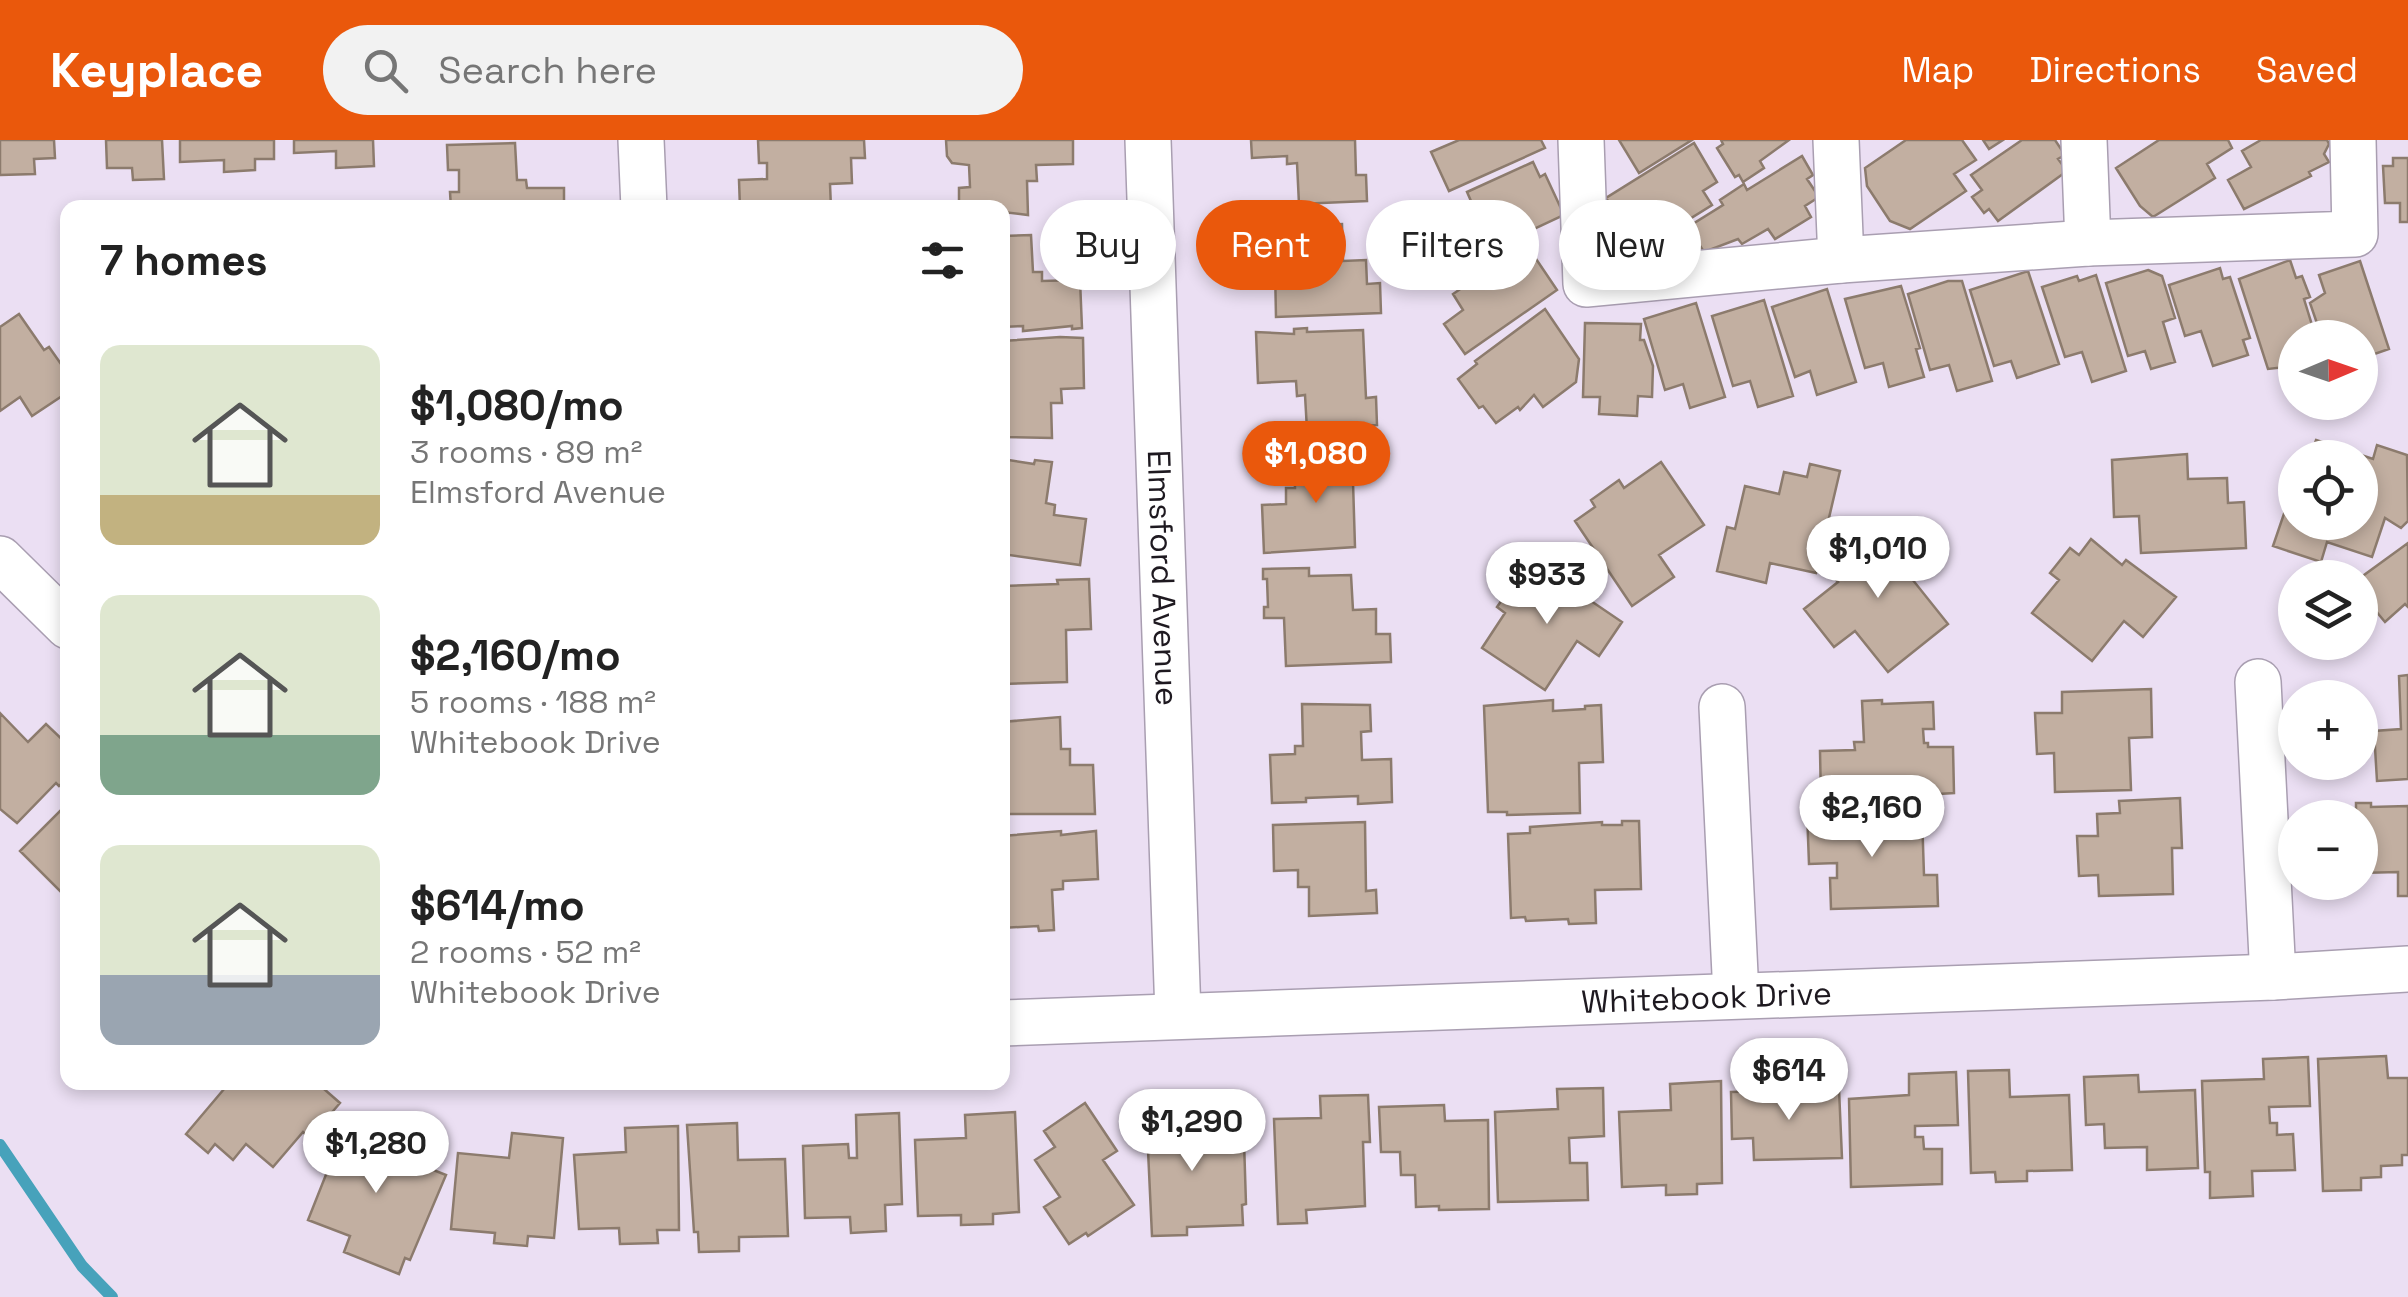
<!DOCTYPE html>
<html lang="en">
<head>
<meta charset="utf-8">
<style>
  :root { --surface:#fff; --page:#f2f2f2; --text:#222; --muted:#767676; --accent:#ea580c }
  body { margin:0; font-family:"Space Grotesk",sans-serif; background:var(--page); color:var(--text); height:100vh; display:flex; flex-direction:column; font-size:38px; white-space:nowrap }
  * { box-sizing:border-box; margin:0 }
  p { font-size:32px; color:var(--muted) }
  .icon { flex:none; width:55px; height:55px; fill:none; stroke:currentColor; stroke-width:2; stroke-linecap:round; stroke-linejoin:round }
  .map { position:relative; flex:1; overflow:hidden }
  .panel { position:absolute; left:60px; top:60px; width:950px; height:890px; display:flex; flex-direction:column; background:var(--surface); border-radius:20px; box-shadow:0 5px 15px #0003 }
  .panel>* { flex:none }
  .hud { position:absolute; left:1040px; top:60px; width:950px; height:90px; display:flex; gap:20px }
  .needle { width:65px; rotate:88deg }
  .tools { position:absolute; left:2278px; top:180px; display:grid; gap:20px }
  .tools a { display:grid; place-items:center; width:100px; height:100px; border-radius:50%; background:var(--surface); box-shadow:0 5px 15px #0003; font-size:50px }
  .price { position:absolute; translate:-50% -85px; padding:0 22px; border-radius:35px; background:#fff; color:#222; font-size:32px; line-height:65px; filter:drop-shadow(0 2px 5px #0008) }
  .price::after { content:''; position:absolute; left:50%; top:60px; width:30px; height:22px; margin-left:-15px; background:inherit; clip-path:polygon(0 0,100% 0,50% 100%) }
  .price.on { background:var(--accent); color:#fff }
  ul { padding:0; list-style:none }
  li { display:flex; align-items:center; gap:30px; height:250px; padding:0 40px }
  li span { display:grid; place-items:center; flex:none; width:280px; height:200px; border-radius:20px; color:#555 }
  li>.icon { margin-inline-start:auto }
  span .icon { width:120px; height:120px; fill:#fffc; stroke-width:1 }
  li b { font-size:42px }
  h2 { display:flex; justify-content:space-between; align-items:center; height:120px; padding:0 40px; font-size:42px }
  .tag { padding:0 35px; border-radius:45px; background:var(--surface); box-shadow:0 5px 15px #0003; font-size:35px; line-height:90px }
  .tag.on { background:var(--accent); color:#fff }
  header { display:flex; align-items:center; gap:60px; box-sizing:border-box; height:140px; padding:0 50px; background:var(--accent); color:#fff }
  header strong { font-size:48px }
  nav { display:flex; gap:55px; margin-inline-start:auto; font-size:35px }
  .search { width:700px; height:90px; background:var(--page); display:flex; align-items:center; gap:25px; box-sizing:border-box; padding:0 35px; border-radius:55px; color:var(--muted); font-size:38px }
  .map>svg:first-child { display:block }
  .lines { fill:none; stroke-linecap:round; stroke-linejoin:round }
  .stream { stroke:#47a2bb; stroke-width:12 }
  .building { fill:#c2afa1; stroke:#8c7b6d; stroke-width:2.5 }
  .minor-casing { stroke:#a99eb1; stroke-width:48 }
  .minor { stroke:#fff; stroke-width:45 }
  .labels { text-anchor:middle; stroke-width:8; stroke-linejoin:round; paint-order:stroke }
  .street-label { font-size:32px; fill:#1e1920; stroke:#f7edfe }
</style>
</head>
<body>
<header>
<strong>Keyplace</strong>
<div class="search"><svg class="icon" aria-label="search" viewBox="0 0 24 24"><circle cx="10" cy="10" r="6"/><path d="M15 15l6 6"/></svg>Search here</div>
<nav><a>Map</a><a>Directions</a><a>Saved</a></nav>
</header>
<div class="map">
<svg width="2408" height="1157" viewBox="0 0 2408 1157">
  <rect width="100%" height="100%" fill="#ebdff3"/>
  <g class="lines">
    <path class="stream" d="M0,1005L82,1126L112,1157"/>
  </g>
  <path class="building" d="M0,0H54L55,18L34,19L35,34L0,35Z
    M106,0H162L164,39L133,40L132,28H107Z
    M180,0H274V19H255V30L224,32V20L180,22Z
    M294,0H373L374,26L336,28V11L294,13Z
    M758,0H864L865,18H851L852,43L830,44L831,68H740L739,40L767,39V23H759Z
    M946,0H1073V24L1036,25L1037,41H1027L1028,75L1002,72V68H959V48L970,47L969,25L952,23L947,16Z
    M1251,0H1355L1356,35H1366L1367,61L1299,64L1297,23L1287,24V16L1252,18Z
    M1459,0H1541L1545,8L1449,51L1431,12Z
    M1619,0H1692L1639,33Z
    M1721,0H1789L1760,21L1764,28L1743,42L1739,35L1735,37L1717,8L1723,4Z
    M1906,0H1962L1976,20L1954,34L1966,51L1910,89L1890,81L1867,46L1865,28Z
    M1983,0H2003L1989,9Z
    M2022,0H2055L2065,15L2058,19L2067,31L1998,81L1989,69L1984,73L1972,57L1982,50L1971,35Z
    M2159,0H2228L2232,8L2207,24L2215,38L2153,77L2140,66L2116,28Z
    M2261,0H2327L2329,4L2324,14L2329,22L2309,32L2311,36L2244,69L2228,40L2251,27L2242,11Z
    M515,3L517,40H526L527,48H564V68H451L450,52H459V30H448L447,5Z
    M1694,3L1717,42L1703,51L1712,65L1635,113L1614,79L1618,76L1606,58Z
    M1802,16L1813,35L1807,39L1819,57L1805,66L1811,77L1775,99L1768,89L1742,104L1738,99L1704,112L1688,87L1723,65L1720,60L1744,44L1747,50Z
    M2393,18H2408V82H2400V63H2385L2383,26H2393Z
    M1533,22L1540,37L1545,34L1564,75L1456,125L1444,100L1451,97L1444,82L1474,68L1467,52Z
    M1298,79V86L1342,84L1343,121L1366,120L1367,144L1380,143L1381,173L1276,177L1275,128L1254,129L1252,80Z
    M1031,95L1033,132H1042V141L1080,140L1082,188L1072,189V186L1023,191V186L1002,187V96Z
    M1526,104L1557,150L1465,214L1444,184L1463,170L1453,154Z
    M2290,120L2296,138L2302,136L2310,157L2304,159L2316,198H2295V226L2268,229L2239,139Z
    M2360,121L2389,209L2360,219V198H2322L2310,163L2325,153L2319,135Z
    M2220,128L2223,139L2230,137L2250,198L2243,200L2248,215L2213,226L2201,191L2185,196L2169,145Z
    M2148,130L2162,136L2175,178L2163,182L2175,222L2151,229L2145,211L2128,216L2106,143Z
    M2028,131L2059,224L2017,238L2011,221L1994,226L1970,150Z
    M2096,135L2126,231L2092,242L2082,212L2065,217L2042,147L2077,136L2079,141Z
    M1948,141H1962L1992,241L1957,251L1949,225L1930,230L1908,154Z
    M1901,146L1920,208L1916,209L1924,237L1889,247L1883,223L1865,228L1845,159Z
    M1827,149L1856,242L1817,255L1810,231L1795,237L1772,167Z
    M1764,160L1793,256L1758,267L1750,241L1733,246L1712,176Z
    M1696,163L1725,257L1690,268L1683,244L1665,250L1644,179Z
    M1545,169L1579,219L1576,242L1543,267L1534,255L1520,270L1518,267L1496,283L1483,266L1479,268L1458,239L1477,224L1475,221Z
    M19,174L44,210L49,207L68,234V252L32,276L20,257L0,271V187Z
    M1585,183L1641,184L1640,200H1644L1653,226L1652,257L1638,256L1637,276L1599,274L1600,257H1583Z
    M1307,188V192L1363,190L1366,258L1376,257L1377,285L1307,290L1305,255L1297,256L1296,241L1258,243L1256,192L1294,194V189Z
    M1060,197L1083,198L1084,248L1061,249L1062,263H1051L1052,298L1002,297V201Z
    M2316,300L2373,319L2377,305L2407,315L2408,381L2401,388L2385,378L2372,417L2327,402L2321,422L2273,406L2288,362L2295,363V382H2360V318H2310Z
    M1363,314L1364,341L1353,342L1355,407L1264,413L1262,365L1286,364V348H1295L1294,317Z
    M2187,314L2188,339L2227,338L2228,363L2244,362L2246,408L2141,413L2139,376L2114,377L2112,320Z
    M1002,319L1034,324L1035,320L1052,322L1046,363L1055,365L1054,375L1086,379L1080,425L1002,414Z
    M1661,322L1704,385L1659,415L1674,437L1632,466L1575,381L1595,367L1591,360L1619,340L1624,348Z
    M1810,324L1840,331L1816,433L1770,423L1766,443L1717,431L1727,387L1735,389L1745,346L1779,354L1784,332L1807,337Z
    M1891,382L1918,416L1904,429L1948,484L1888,532L1855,491L1834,507L1804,469L1838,442L1827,430Z
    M2091,399L2122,425L2126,420L2176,457L2143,497L2124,481L2092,521L2032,473L2059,440L2050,433L2070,408L2079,415Z
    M2408,403V467L2405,464L2385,482L2360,452V438Z
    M1538,425L1622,482L1599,516L1577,501L1545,550L1482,508L1505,473L1497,467L1516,440L1524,446Z
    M1309,428V436L1351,435L1353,470L1376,469V494H1390L1391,522L1286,526L1284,478H1264V467H1268L1267,439H1263V429Z
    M1089,439L1091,489L1066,490L1067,542L1002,544V446L1058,444L1057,440Z
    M2408,535V639L2377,641L2374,591L2401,589L2399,536Z
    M2151,549L2152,597L2129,598L2131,650L2055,652L2054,613L2037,614L2035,573H2062V552Z
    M1553,560V571L1585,569V566L1601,565L1603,622L1579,623L1580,673L1507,675V672H1488L1484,566Z
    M1882,560V564L1933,562L1934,589H1923L1924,603H1928V607H1953L1954,653L1821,661L1820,611L1855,610L1854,602H1864L1862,561Z
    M1302,564L1370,565L1371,591L1361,592L1362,620L1391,619L1392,662L1358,664V656L1306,658V662L1272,663L1270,615L1295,614V606H1303Z
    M0,573L28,602L46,584L68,605V638L59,646L56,643L17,683L0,669Z
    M1060,577L1061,609H1070V625H1093L1095,674H1004L1002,582Z
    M2180,658L2182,708H2172L2173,754L2099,756L2098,735L2079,736L2077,696H2098L2097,674L2120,673L2119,661Z
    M68,663V759L20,711Z
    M2356,663H2371V667L2408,666V756H2398V732L2360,733V678H2356Z
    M1854,669V678L1922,675L1924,735H1937L1938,766L1831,769L1830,738H1837V723L1809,724L1807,671Z
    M1622,681H1639L1641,749L1595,750L1596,783L1569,784L1568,779L1526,781L1525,777L1511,778L1508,694L1530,693V687L1602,682V685H1622Z
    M1365,682L1366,751L1376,750L1377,773L1309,776V747H1298V730L1274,731L1273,685Z
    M1061,691V695L1096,691L1098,739L1063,741V749L1052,750L1054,790L1039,791L1038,786L1002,788V696Z
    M2386,916L2388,938H2408V1015H2402V1025L2381,1026V1037L2361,1038V1050L2323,1051L2318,919Z
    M2308,917L2310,966L2269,967L2270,983H2277V995L2293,994L2295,1030L2252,1031L2253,1056L2210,1058V1032H2205L2202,941L2264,939L2263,919Z
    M2009,930L2010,957L2069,955L2072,1030L2027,1031V1041L1996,1042L1995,1032L1971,1033L1968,931Z
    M1956,932L1958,985L1915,986V997H1923L1924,1009H1942V1044L1851,1047L1849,959L1909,955V934Z
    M2138,935L2139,952L2195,950L2198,1028L2147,1030V1007L2105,1008L2104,984L2086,985L2084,937Z
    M1721,941L1722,1043L1697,1044V1054L1666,1055V1045L1622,1047L1619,972L1671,970L1670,944Z
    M230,942H284L288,946L291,942H316L340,963L310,998L303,992L273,1027L246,1004L233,1020L215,1004L208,1013L186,994Z
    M1603,948L1604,996L1569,998L1570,1023H1587L1588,1060L1498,1062L1495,972L1558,969L1557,949Z
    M1839,949L1842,1018L1754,1020L1753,998L1732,999L1731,952Z
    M1368,955L1370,1002H1363L1365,1066L1306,1070L1307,1083L1278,1084L1274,979L1321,978L1320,956Z
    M1085,963L1117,1011L1103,1020L1134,1065L1088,1096L1086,1093L1069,1104L1044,1067L1060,1057L1035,1020L1055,1007L1044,991Z
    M1198,965L1199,1002L1244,1001L1246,1064L1242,1065L1243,1085L1187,1087V1095L1152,1096L1146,967Z
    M1444,965L1445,981L1488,980L1489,1069L1439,1070V1066L1416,1067L1415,1035H1401L1400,1012H1381L1379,967Z
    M1015,972L1019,1072L993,1074V1084L961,1085V1075L918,1076L915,1000L966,998L965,975Z
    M899,973L902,1064L885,1065L886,1091L851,1093L850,1077L805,1078L803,1006L848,1004L849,1018H857L856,975Z
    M350,974L396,992L388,1012L446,1035L410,1120L405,1118L399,1134L344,1112L350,1096L308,1080Z
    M737,983L738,1020L785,1019L788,1096L739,1097V1111L699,1112L698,1092H694L687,985Z
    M678,986L679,1090H657L658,1103L620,1104L619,1088L579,1089L574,1015L626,1012L625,988Z
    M512,993L563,998L554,1098L528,1096L527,1106L494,1103L495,1093L451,1089L458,1013L509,1018Z"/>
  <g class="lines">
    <g class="minor-casing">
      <g id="minor">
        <path d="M641,0L644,68"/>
        <path id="s1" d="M1148,0L1178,875"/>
        <path d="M1581,0L1586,144L1841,120L2088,103L2355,94L2353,0"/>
        <path d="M1836,0L1841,120"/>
        <path d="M2084,0L2088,103"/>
        <path d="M0,419L68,486"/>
        <path d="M2258,542L2273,837"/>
        <path d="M1722,567L1736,855"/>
        <path id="s2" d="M1002,883L2273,837L2408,829"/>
      </g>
    </g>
    <use href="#minor" class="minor"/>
  </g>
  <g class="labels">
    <g class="street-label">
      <text dy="11" stroke="none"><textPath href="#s1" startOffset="438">Elmsford Avenue</textPath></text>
      <text dy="11" stroke="none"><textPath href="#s2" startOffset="705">Whitebook Drive</textPath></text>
    </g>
  </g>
</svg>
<div class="tools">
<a><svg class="needle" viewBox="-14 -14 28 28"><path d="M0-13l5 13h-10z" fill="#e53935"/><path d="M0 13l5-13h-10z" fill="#767676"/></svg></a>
<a><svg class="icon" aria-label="locate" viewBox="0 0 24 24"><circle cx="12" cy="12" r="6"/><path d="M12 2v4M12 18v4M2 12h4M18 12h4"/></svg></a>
<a><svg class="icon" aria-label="layers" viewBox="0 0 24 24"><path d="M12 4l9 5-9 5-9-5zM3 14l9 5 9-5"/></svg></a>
<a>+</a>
<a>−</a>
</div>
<b class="price on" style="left:1316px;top:366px">$1,080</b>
<b class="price" style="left:1878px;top:461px">$1,010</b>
<b class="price" style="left:1547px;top:487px">$933</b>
<b class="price" style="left:1872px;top:720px">$2,160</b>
<b class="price" style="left:1789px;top:983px">$614</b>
<b class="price" style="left:1192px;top:1034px">$1,290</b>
<b class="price" style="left:376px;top:1056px">$1,280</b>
<div class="hud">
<a class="tag">Buy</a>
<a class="tag on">Rent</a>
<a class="tag">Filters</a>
<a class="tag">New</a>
</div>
<section class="panel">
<h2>7 homes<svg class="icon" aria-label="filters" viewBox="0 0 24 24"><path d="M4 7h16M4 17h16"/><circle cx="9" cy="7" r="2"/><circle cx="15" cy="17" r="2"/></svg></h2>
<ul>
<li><span style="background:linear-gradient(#dfe7d0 75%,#c2b280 0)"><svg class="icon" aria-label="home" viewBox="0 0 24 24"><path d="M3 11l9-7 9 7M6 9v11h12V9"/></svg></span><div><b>$1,080/mo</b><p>3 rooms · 89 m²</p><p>Elmsford Avenue</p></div></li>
<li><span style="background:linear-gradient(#dfe7d0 70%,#7fa58c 0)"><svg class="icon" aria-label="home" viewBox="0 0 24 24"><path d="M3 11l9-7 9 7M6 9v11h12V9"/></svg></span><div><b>$2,160/mo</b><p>5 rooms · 188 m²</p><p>Whitebook Drive</p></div></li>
<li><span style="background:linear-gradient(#dfe7d0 65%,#9aa5b1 0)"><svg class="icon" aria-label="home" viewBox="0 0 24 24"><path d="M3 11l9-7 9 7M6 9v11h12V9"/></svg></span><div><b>$614/mo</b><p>2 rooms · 52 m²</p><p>Whitebook Drive</p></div></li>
</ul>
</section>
</div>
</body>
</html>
